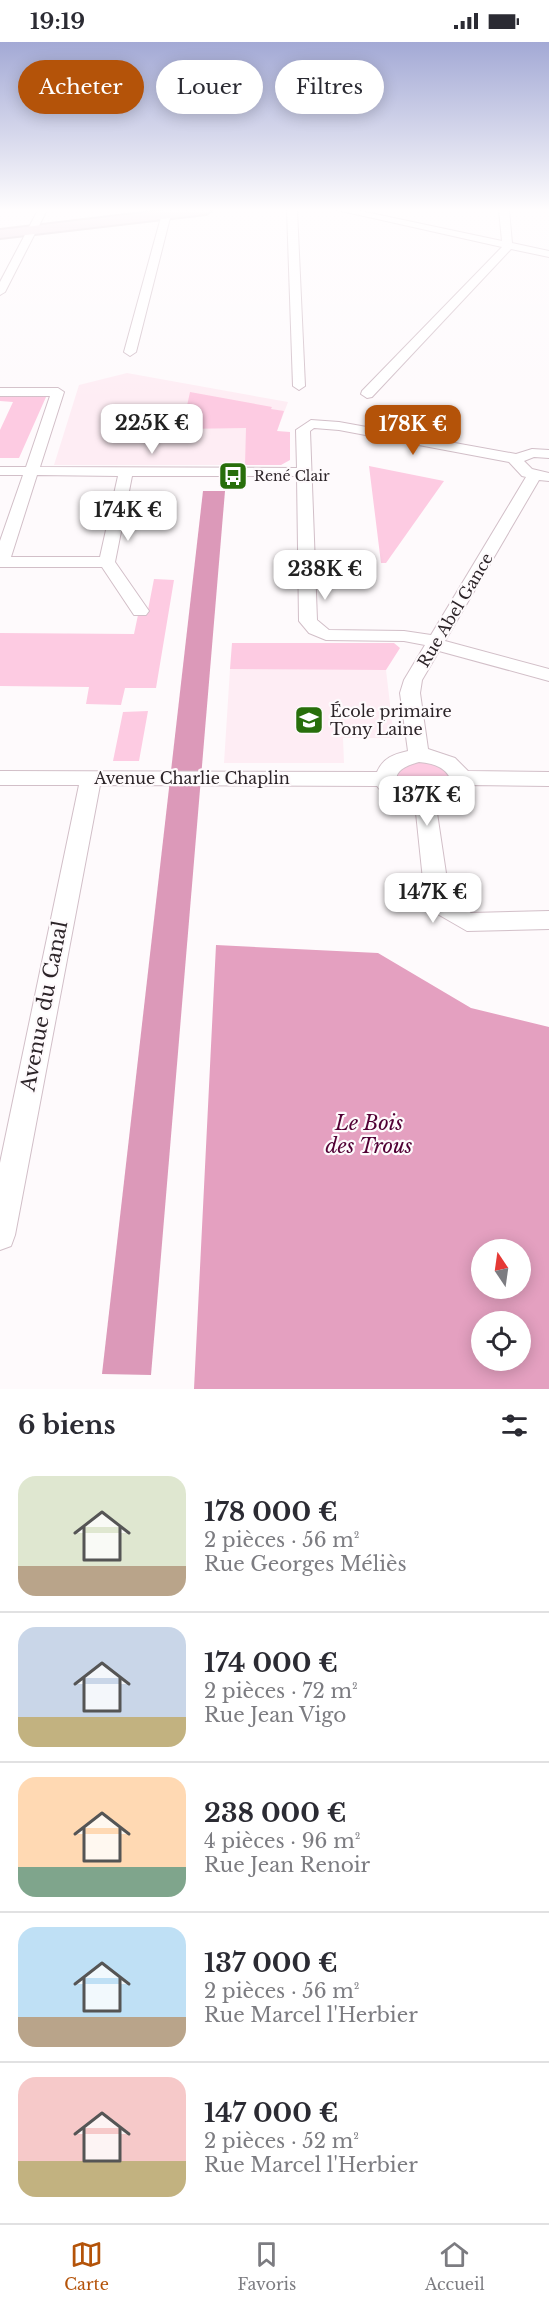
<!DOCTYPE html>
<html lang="fr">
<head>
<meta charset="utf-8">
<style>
  :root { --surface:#fff; --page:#f2f2f3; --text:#2b2b33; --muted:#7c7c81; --line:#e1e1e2; --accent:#b45309 }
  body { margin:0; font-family:"Libre Baskerville",serif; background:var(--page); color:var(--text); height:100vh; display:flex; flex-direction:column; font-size:22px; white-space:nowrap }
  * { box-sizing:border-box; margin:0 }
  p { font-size:20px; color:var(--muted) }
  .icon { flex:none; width:33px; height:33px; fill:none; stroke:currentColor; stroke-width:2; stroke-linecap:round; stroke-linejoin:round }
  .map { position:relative; height:1347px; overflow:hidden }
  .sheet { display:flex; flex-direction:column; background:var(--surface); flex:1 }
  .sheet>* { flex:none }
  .hud { position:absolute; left:18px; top:18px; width:513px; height:54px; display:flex; gap:12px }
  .needle { width:39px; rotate:347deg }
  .buttons { position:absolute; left:471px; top:1197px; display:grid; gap:12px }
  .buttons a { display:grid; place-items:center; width:60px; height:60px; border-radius:50%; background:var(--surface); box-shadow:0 3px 15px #0003; font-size:30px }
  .price { position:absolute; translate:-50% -51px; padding:0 14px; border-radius:12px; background:#fff; color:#222; font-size:20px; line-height:39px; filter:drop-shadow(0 2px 3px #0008) }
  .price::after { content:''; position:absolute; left:50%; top:36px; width:18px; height:14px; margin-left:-9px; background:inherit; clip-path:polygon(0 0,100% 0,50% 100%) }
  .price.on { background:var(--accent); color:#fff }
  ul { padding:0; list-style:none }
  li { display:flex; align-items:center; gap:18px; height:150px; padding:0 18px }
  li+li { border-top:2px solid var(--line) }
  li span { display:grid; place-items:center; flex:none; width:168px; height:120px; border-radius:18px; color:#555 }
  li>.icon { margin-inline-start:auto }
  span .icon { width:72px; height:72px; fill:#fffc; stroke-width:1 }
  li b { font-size:26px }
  h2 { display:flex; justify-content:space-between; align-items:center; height:72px; padding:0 18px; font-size:26px }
  .pill { padding:0 21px; border-radius:27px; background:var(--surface); box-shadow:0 3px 15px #0003; font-size:21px; line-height:54px }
  .pill.on { background:var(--accent); color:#fff }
  .status { display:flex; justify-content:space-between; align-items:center; height:42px; padding:0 30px; background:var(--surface); direction:ltr }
  .status svg { height:16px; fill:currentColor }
  .tabs { display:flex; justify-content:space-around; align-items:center; height:84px; border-top:2px solid var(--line); background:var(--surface); font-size:16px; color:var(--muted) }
  .tabs a { display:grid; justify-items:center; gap:3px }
  .tabs .on { color:var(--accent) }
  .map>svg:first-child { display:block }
  .built { fill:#feedf4 }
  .green { fill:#fdcbe2 }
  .forest { fill:#e4a0c0; fill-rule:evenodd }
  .water { fill:#dc99b9 }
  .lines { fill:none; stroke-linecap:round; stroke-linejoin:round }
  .street-casing { stroke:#d2bfc8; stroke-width:2 }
  .secondary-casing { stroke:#d2bfc8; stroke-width:4 }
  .street { fill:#fff; fill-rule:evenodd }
  .secondary { fill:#ecd5e0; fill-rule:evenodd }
  .labels { text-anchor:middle; stroke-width:4.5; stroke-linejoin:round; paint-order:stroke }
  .far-poi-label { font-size:14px; fill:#2c2428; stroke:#fefafc; text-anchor:start }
  .street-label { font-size:16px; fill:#2c2428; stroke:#fefafc }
  .poi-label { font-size:16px; fill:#2c2428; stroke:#fefafc; text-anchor:start }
  .near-street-label { font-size:20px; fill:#2c2428; stroke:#fefafc }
  .near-park-label { font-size:20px; font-style:italic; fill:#510034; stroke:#fefafc }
</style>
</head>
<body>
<div class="status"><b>19:19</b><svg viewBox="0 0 49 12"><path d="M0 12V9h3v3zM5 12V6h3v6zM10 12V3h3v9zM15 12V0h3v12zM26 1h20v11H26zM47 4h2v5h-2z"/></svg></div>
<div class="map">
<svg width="549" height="1347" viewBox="0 0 549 1347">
  <rect width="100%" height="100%" fill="#fefafc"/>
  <path class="built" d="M127,331L288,360L264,423H54L79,343Z
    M230,627L386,628L394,696H343L344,721H224Z"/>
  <path class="green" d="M190,350L272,365L271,367L284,369L277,389L290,390V418L281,423H245L246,386L182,387Z
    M0,354L46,355L19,416H0V388L13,360L0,359Z
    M369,424L444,439L386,521H381Z
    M154,537L174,538L156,646H125L121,663L86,662L89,645L0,644V591L134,592L138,573H147Z
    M232,601H394L400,606L386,628L230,627Z
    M148,669L139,719H113L123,670Z
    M416,718L442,725L451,736L448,748C432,762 416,757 399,748L395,729Z"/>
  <path class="forest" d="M216,903L378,911L471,966L549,985V1347H194ZM482,1208H520V1246H482ZM482,1280H520V1318H482Z"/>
  <path class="water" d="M203,449H225L151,1333L102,1332Z"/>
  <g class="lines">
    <g class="street-casing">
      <path id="street" d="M38,168H47L5,250L0,253V240Z
        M163,168H172L136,310L130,314L124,310Z
        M287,168H297L305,344L299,348L293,344Z
        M337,168H356L502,199L499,168H509L512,201L549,209V215L511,207L372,355L367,356L361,352L362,349L502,205Z
        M0,346H58L64,350L40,425L297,426L296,388L311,378L339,380L516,412L532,407L549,408V416L534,415L524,419L532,427L549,431V439L539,438L445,599L549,627V639L439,609L422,638L420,651L428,707L455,716L468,729L549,730V744L472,743C468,761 454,768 437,771L450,858L471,871L549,869V887L467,889L434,870L425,857L416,771L390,761L377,744L100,743L15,1193L11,1204L0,1208V1121L79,743H0V729L377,730C383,716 394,712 408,709L400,651L404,638L425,603L404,599L326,598L309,591L299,579L297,434H132L115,520L149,569L146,573H134L102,525H0V499L23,433H0V425H26L50,354H0ZM314,386L339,388L509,420L522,434L526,435L431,593L404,589L329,588L317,578L310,389ZM37,433L118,434L100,515H11ZM419,720C432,721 446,725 451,738C447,785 355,736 419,720Z"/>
    </g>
    <g class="secondary-casing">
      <path id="secondary" d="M168,168H212L206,172L0,196V188Z"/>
    </g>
    <use href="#street" class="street"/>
    <use href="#secondary" class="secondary"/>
  </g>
  <linearGradient id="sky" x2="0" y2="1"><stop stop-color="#a3a9d5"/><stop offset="0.47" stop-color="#fffdfe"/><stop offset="1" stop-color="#fffdfe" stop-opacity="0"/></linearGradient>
  <rect width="549" height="357" fill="url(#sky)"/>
  <defs>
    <g id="bus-square" transform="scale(1.5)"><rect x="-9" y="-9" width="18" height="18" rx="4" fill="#286e0b" stroke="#fefafc"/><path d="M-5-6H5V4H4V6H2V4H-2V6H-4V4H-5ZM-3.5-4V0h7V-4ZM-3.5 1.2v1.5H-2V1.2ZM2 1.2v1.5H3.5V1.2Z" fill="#fff"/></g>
    <g id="school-square" transform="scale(1.5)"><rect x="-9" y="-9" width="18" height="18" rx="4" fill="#286e0b" stroke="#fefafc"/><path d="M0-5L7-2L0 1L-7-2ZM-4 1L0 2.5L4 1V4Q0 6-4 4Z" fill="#fff"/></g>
  </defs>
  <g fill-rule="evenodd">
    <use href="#bus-square" x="233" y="434"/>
    <use href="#school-square" x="309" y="678"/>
  </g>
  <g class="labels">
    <g class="far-poi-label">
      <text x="254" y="439">René Clair</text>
    </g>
    <g class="street-label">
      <text transform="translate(455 568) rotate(-59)" y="6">Rue Abel Gance</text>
      <text x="192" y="742">Avenue Charlie Chaplin</text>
    </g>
    <g class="poi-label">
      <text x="330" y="675">École primaire<tspan x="330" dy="18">Tony Laine</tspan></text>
    </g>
    <g class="near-street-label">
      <text transform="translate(44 964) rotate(-79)" y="7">Avenue du Canal</text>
    </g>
    <g class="near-park-label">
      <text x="369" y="1088">Le Bois<tspan x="369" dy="23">des Trous</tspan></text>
    </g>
  </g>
</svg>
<div class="buttons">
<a><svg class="needle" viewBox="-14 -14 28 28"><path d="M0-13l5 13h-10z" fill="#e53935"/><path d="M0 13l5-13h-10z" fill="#7c7c81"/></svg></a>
<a><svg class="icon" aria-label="locate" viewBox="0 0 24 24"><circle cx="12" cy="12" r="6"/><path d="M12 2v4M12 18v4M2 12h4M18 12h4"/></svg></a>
</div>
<b class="price" style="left:152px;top:413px">225K €</b>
<b class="price on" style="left:413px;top:414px">178K €</b>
<b class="price" style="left:128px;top:500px">174K €</b>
<b class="price" style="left:325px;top:559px">238K €</b>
<b class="price" style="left:427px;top:785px">137K €</b>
<b class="price" style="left:433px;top:882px">147K €</b>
<div class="hud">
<a class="pill on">Acheter</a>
<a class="pill">Louer</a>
<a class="pill">Filtres</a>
</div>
</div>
<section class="sheet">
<h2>6 biens<svg class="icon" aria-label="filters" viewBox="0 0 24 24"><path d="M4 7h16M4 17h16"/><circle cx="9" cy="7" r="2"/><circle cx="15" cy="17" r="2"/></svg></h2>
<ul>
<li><span style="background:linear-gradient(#dfe7d0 75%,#b9a48a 0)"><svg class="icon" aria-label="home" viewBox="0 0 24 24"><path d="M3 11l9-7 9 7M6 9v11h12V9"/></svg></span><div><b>178 000 €</b><p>2 pièces · 56 m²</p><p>Rue Georges Méliès</p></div></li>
<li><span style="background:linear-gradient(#c9d6e8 75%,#c2b280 0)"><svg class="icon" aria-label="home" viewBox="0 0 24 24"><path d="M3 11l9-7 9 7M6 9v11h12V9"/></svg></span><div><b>174 000 €</b><p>2 pièces · 72 m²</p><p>Rue Jean Vigo</p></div></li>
<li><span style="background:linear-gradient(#ffd9b3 75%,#7fa58c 0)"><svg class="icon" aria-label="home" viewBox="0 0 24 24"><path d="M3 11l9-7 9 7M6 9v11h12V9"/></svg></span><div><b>238 000 €</b><p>4 pièces · 96 m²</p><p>Rue Jean Renoir</p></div></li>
<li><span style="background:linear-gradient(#bfe0f5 75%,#b9a48a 0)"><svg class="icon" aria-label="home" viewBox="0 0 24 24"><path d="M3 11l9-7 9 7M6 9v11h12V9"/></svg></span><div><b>137 000 €</b><p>2 pièces · 56 m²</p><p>Rue Marcel l'Herbier</p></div></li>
<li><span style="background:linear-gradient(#f6c9c9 70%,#c2b280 0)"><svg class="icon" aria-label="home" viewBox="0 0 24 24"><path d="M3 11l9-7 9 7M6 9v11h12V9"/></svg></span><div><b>147 000 €</b><p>2 pièces · 52 m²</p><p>Rue Marcel l'Herbier</p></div></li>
</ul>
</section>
<nav class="tabs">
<a class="on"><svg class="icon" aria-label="map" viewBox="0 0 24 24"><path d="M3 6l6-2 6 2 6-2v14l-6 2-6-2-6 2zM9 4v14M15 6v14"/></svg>Carte</a>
<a><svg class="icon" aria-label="saved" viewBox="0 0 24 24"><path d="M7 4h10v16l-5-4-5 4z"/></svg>Favoris</a>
<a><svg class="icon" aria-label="home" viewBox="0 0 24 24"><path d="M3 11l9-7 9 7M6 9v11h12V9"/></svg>Accueil</a>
</nav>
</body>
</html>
